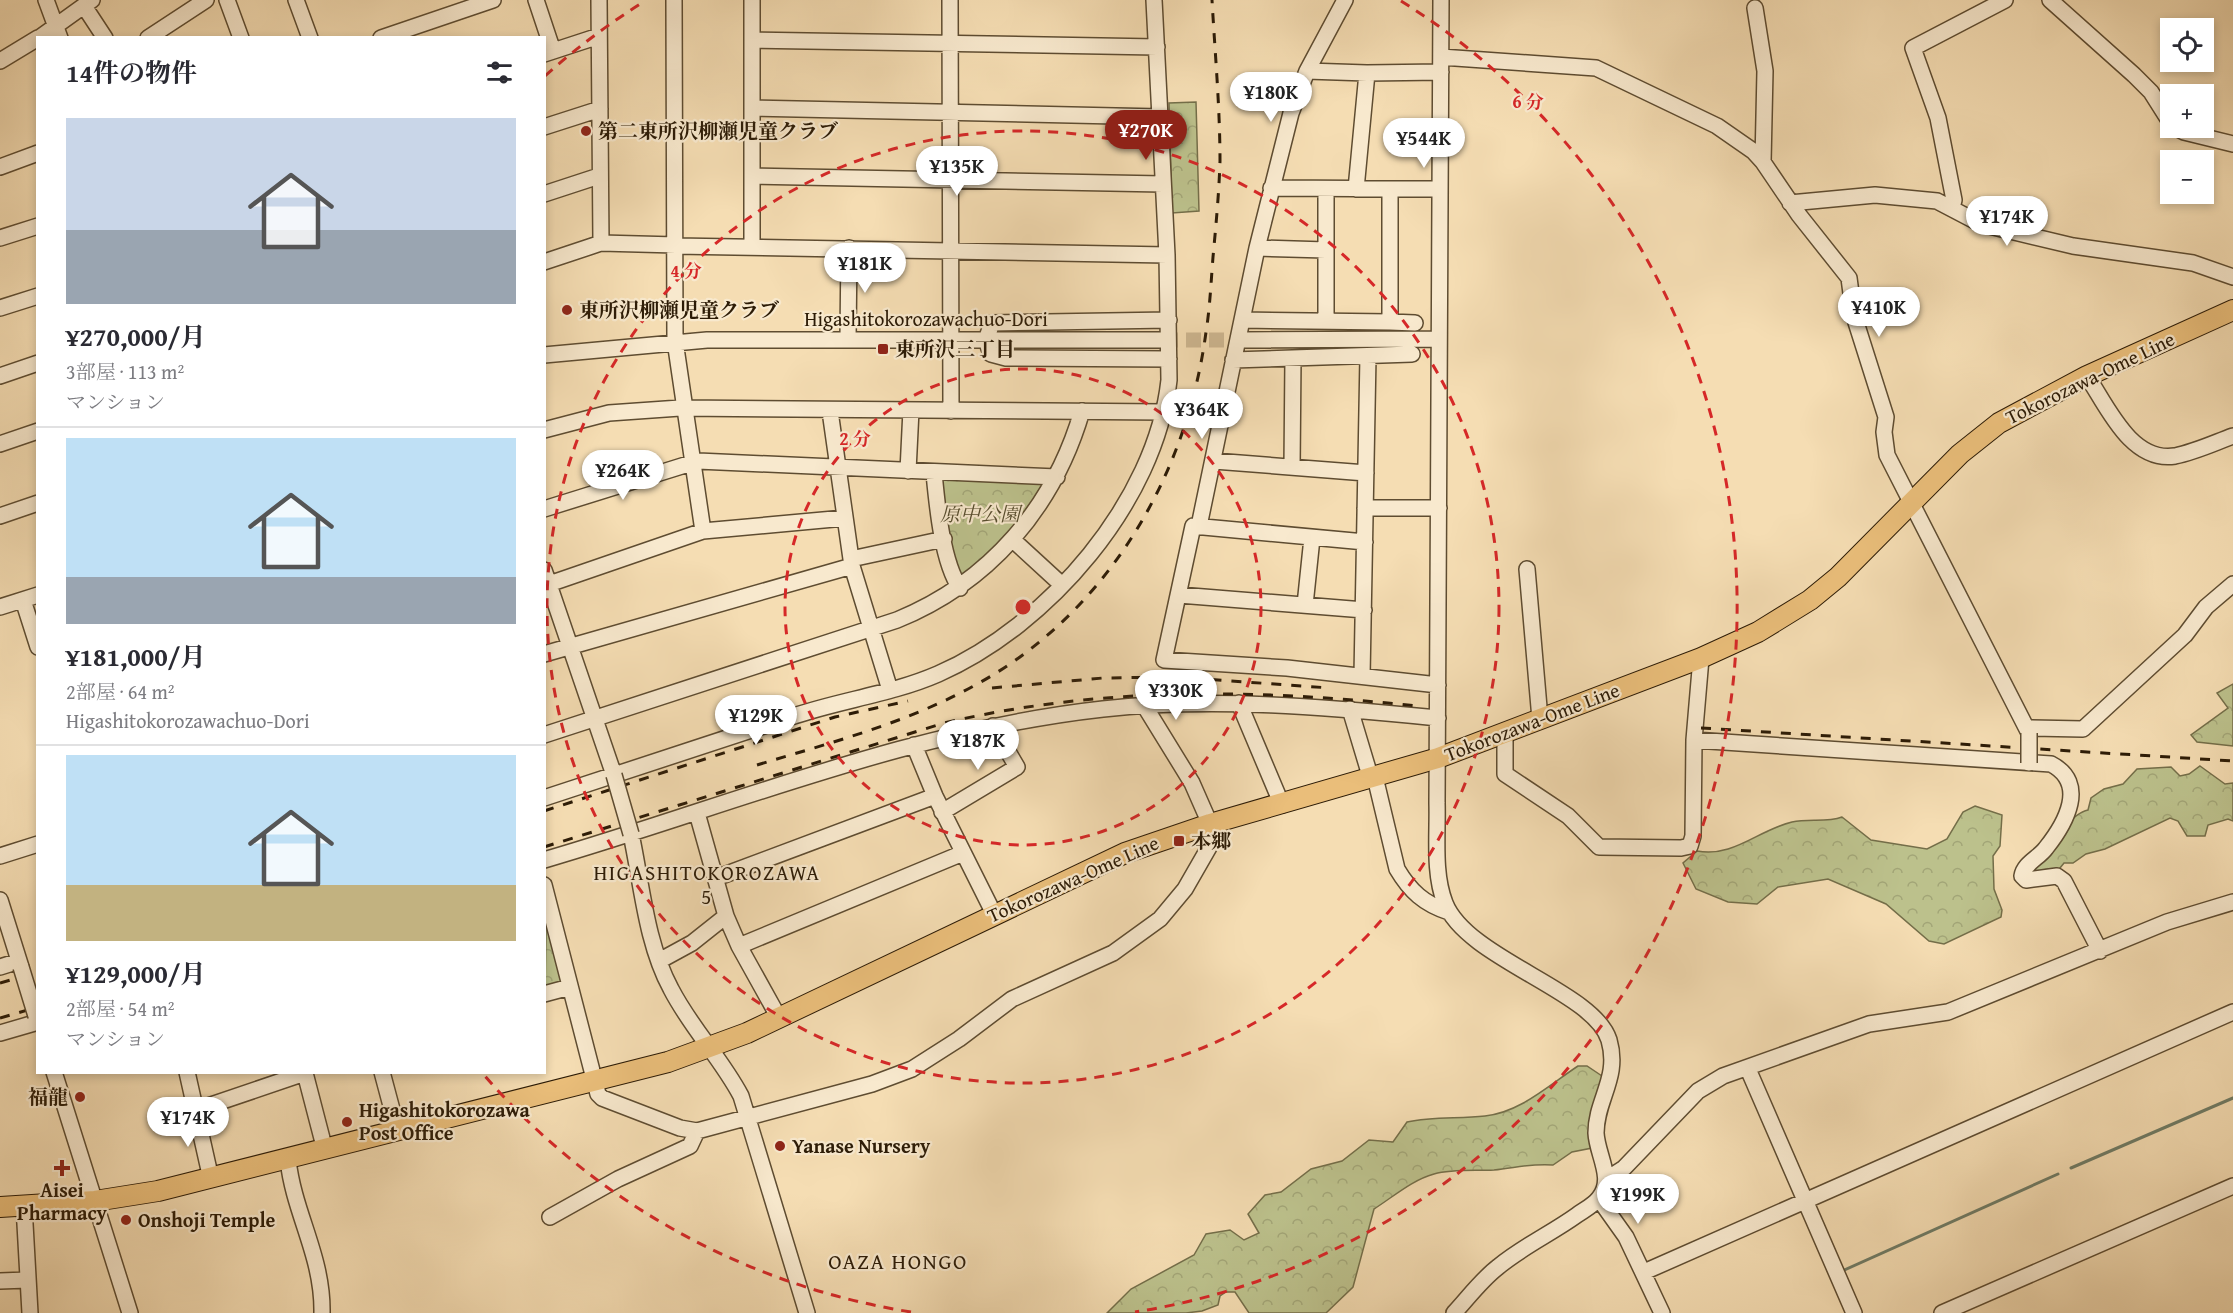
<!DOCTYPE html>
<html lang="ja">
<head>
<meta charset="utf-8">
<style>
  :root { --surface:#fff; --page:#f7f7f7; --text:#2b2b33; --muted:#7c7c81; --line:#e1e1e2; --accent:#8f2418 }
  body { margin:0; font-family:"Gentium Book Plus","Noto Serif JP",serif; background:var(--page); color:var(--text); height:100vh; display:flex; flex-direction:column; font-size:22px; white-space:nowrap }
  * { box-sizing:border-box; margin:0 }
  p { font-size:20px; color:var(--muted) }
  .icon { flex:none; width:33px; height:33px; fill:none; stroke:currentColor; stroke-width:2; stroke-linecap:round; stroke-linejoin:round }
  .map { position:relative; flex:1; overflow:hidden }
  .sheet { position:absolute; left:36px; top:36px; width:510px; height:1038px; display:flex; flex-direction:column; background:var(--surface); border-radius:0px; box-shadow:0 3px 9px #0003 }
  .sheet>* { flex:none }
  .fabs { position:absolute; left:2160px; top:18px; display:grid; gap:12px }
  .fabs a { display:grid; place-items:center; width:54px; height:54px; border-radius:0px; background:var(--surface); box-shadow:0 3px 9px #0003; font-size:30px }
  .price { position:absolute; translate:-50% -51px; padding:0 14px; border-radius:21px; background:#fff; color:#222; font-size:20px; line-height:39px; filter:drop-shadow(0 2px 3px #0008) }
  .price::after { content:''; position:absolute; left:50%; top:36px; width:18px; height:14px; margin-left:-9px; background:inherit; clip-path:polygon(0 0,100% 0,50% 100%) }
  .price.active { background:var(--accent); color:#fff }
  ul { padding:0; list-style:none }
  li { display:grid; align-content:center; gap:12px; height:318px; padding:0 30px }
  li+li { border-top:2px solid var(--line) }
  li span { display:grid; place-items:center; height:186px; border-radius:0px; color:#555 }
  li>.icon { margin-inline-start:auto }
  span .icon { width:108px; height:108px; fill:#fffc; stroke-width:1 }
  li b { font-size:26px }
  h2 { display:flex; justify-content:space-between; align-items:center; height:72px; padding:0 30px; font-size:26px }
  .map>svg:first-child { display:block }
  .forest { fill:url(#forest-crowns); stroke:#746e49; stroke-width:1.5 }
  .lines { fill:none; stroke-linecap:round; stroke-linejoin:round }
  .stream { stroke:#707c66; stroke-width:3 }
  .minor-tunnel { stroke:#cdb690; stroke-width:15; stroke-dasharray:15 8; stroke-linecap:butt }
  .minor-casing { stroke:#5e4c31; stroke-width:18 }
  .major-casing { stroke:#2c1b06; stroke-width:22 }
  .minor { stroke:#f8e9ce; stroke-width:15 }
  .major { stroke:#eabe7a; stroke-width:20 }
  .rail { stroke:#2c1b06; stroke-width:3; stroke-dasharray:10 10; stroke-linecap:butt }
  .minor-bridge-casing { stroke:#5e4c31; stroke-width:18; stroke-linecap:butt }
  .minor-bridge { stroke:#f8e9ce; stroke-width:15 }
  .ring { fill:none; stroke:#d62828; stroke-width:3; stroke-dasharray:10 8 }
  .poi-dot { fill:#8f2418; stroke:#f8e9ce; stroke-width:2 }
  .labels { text-anchor:middle; stroke-width:4.5; stroke-linejoin:round; paint-order:stroke }
  .poi-label { font-size:20px; font-weight:bold; fill:#2c1b06; stroke:#f8e9ce; text-anchor:start }
  .street-label { font-size:20px; fill:#2c1b06; stroke:#f8e9ce }
  .park-label { font-size:20px; font-style:italic; fill:#574d2e; stroke:#f8e9ce }
  .neighbourhood-label { font-size:21px; letter-spacing:1.5px; fill:#2c1b06; stroke:#f8e9ce }
  .quarter-label { font-size:22px; letter-spacing:1.5px; fill:#2c1b06; stroke:#f8e9ce }
  .centre { fill:#d62828; stroke:#f8e9ce; stroke-width:3 }
  .ring-label { font-size:18px; text-anchor:middle; font-weight:bold; fill:#d62828; stroke:#f8e9ce; stroke-width:4.5; stroke-linejoin:round; paint-order:stroke }
</style>
</head>
<body>
<div class="map">
<svg width="2233" height="1313" viewBox="0 0 2233 1313">
  <defs>
    <pattern id="forest-crowns" width="20" height="18" patternUnits="userSpaceOnUse" patternTransform="scale(1.5)"><rect width="20" height="18" fill="#bcc18c"/><path d="M2 6a3 3 0 1 1 6 0M12 15a3 3 0 1 1 6 0" fill="none" stroke="#a2a577"/></pattern>
  </defs>
  <rect width="100%" height="100%" fill="#f5ddb3"/>
  <filter id="stains"><feTurbulence type="fractalNoise" baseFrequency=".00333" numOctaves="4"/><feColorMatrix values="0 0 0 0 .2 0 0 0 0 .09 0 0 0 0 .02 0 0 0 .5 -.17"/></filter>
  <radialGradient id="worn" r=".72"><stop offset=".6" stop-color="#630" stop-opacity="0"/><stop offset="1" stop-color="#630" stop-opacity=".3"/></radialGradient>
  <path class="forest" d="M1196,102L1199,211L1172,213L1169,103Z
    M942,476L1043,481L1047,485L1004,544L963,577L958,576L947,538L939,480Z
    M2233,684V746L2197,742L2191,735L2228,708L2217,693Z
    M2200,766L2225,784L2233,783V821L2228,819L2208,825L2205,836H2187L2178,821L2170,818L2105,849L2086,854L2073,863H2064L2056,873L2028,872C2041,856 2068,814 2088,810L2091,798L2104,789L2123,784L2137,769L2171,767L2180,776L2189,774Z
    M1975,806L2002,815L2000,846L1993,856L1994,889L2002,910L2001,917L1944,944L1929,941L1886,904L1828,879L1778,887L1757,904L1728,902L1696,889L1683,863L1697,851C1733,858 1758,830 1792,822C1809,818 1826,823 1842,817L1871,840L1927,849L1947,839L1963,812Z
    M546,928L551,929L565,982L545,991Z
    M1578,1066H1587L1605,1078L1592,1148L1572,1152L1553,1165C1532,1163 1515,1168 1494,1170C1474,1171 1453,1169 1434,1174C1412,1180 1393,1197 1374,1209L1353,1287L1326,1313H1249L1235,1292H1226L1220,1296L1218,1305L1202,1311L1186,1313H1107L1131,1289L1194,1255L1206,1234L1230,1230L1244,1240L1259,1233L1248,1214L1265,1195L1281,1192L1311,1169L1342,1161L1369,1140L1393,1142L1407,1122C1433,1116 1458,1119 1485,1116C1521,1112 1549,1085 1578,1066Z"/>
  <g class="lines">
    <path class="stream" d="M2071,1168L2233,1098
      M1842,1271L2058,1174"/>
    <path class="minor-tunnel" d="M1163,340H1242"/>
    <g class="minor-casing">
      <path id="minor" d="M46,0L60,38
        M227,0L241,38
        M296,0L310,38
        M536,0L553,51
        M599,0L601,243
        M674,0L675,341L703,531
        M752,0V247
        M950,0L951,411
        M1441,0L1437,803C1438,834 1433,873 1445,903C1467,959 1594,991 1609,1040C1620,1078 1596,1099 1596,1133C1597,1155 1615,1179 1599,1198C1594,1205 1584,1210 1577,1215C1552,1233 1522,1247 1498,1267C1481,1280 1468,1298 1454,1313
        M2050,0L2134,75L2151,92L2170,122
        M84,6L105,38
        M1755,8L1765,71L1763,162
        M39,38L92,0
        M148,38L206,0
        M381,38L493,0
        M752,40L1157,47
        M544,54L599,36
        M1441,57L1596,68L1717,126L1753,151L1763,162L1799,215L1849,278L1854,316L1886,417L1884,432L1887,455L2029,733
        M0,61L38,38
        M1307,71L1367,73L1441,72
        M752,108L1160,117
        M544,127L600,109
        M2176,128L2184,132L2233,144
        M0,167L38,153
        M753,176L1163,184
        M1271,188L1440,189
        M1326,189V320
        M1356,189L1367,73
        M544,194L599,176
        M1790,203L1875,195L1937,201L1981,224L2073,246L2193,263L2233,277
        M1952,208L1954,200L1938,118L1913,48L2005,0
        M0,238L38,226
        M676,246L1167,255
        M1257,248L1326,250
        M544,262L601,243L676,245
        M0,308L38,296
        M1242,320L1390,322V190
        M1390,322L1415,323
        M848,339L849,248
        M1242,340L1439,339
        M544,355L707,340H1163
        M1169,359L1006,358L991,354L986,340L992,323L1169,320
        M1233,360L1412,354
        M0,376L38,363
        M2087,376C2107,406 2131,463 2175,456C2195,452 2214,443 2233,436
        M830,411L852,566L890,690
        M544,430L609,413L680,408L1163,412
        M0,444L38,431
        M1214,461L1366,473
        M1292,467L1293,358
        M908,471L911,410
        M934,473C937,504 942,562 960,588
        M1365,508H1439
        M544,509L698,461L1057,477
        M0,516L38,503
        M1199,526L1257,248L1291,113L1307,71L1345,0
        M1013,540L1062,585
        M1365,542L1193,526L1164,660L1287,668L1438,685
        M851,559L944,539
        M1527,569L1540,719
        M544,570L614,775
        M549,584L703,531L845,518
        M1179,595L1364,610
        M23,600L38,647
        M1305,605L1312,538
        M0,607L38,595
        M544,654L852,566
        M1701,658L1694,740L2051,764C2088,783 2066,823 2046,848C2039,858 2024,863 2022,876L2026,880L2057,876L2064,881L2100,951
        M1362,676L1368,356
        M1239,703L1282,805
        M1144,705L1192,783L1210,824
        M1350,709L1371,779
        M2029,728L2083,729L2185,635L2206,607L2233,584
        M1505,732V774L1568,816L1599,847L1681,848L1690,846L1693,836L1694,740
        M544,735L897,620C990,582 1054,507 1082,411
        M914,745L935,796L994,914
        M1375,777L1397,869C1410,891 1424,904 1449,912
        M544,798C628,770 711,743 794,716C841,700 892,694 938,674C1048,626 1156,501 1169,380L1167,255L1154,0
        M942,812L1017,767L993,726
        M697,813L726,916L739,946L779,1018
        M631,834C642,885 646,943 671,989C691,1028 721,1058 741,1096L807,1313
        M0,856L38,844
        M544,860C729,806 911,730 1103,709C1215,697 1326,707 1438,718
        M716,878L935,796
        M544,885L598,1094L602,1098L680,1128L697,1131L872,1084L912,1069L959,1039L1012,999L1113,953L1160,919L1185,889L1216,835L1219,822
        M0,900L21,967
        M739,946L963,853
        M659,961L692,943L726,916
        M0,967L19,961
        M544,994L570,987
        M0,1033L38,1022
        M1748,1069L1854,1313
        M54,1072L130,1313
        M187,1072L211,1179
        M382,1072L398,1132
        M196,1110L305,1073L325,1150
        M288,1160C294,1214 323,1256 322,1313
        M1607,1179L1624,1168L1698,1091L1723,1076L1869,1024L1948,1012L2167,922L2233,902
        M1599,1199L1626,1237L1662,1313
        M24,1206L30,1313
        M550,1217L618,1179L690,1146L697,1131
        M1644,1272L2233,1012
        M0,1281L27,1280
        M1942,1313L2233,1186"/>
    </g>
    <g class="major-casing">
      <path id="major" d="M0,1207L95,1201L158,1191L668,1062L747,1033L1125,853L1210,824L1438,758L1701,658L1758,632L1810,600L1838,577L1960,454L1999,423L2087,376L2233,310"/>
    </g>
    <use href="#minor" class="minor"/>
    <use href="#major" class="major"/>
    <path class="rail" d="M992,688L1103,678L1175,677L1330,688
      M1701,728L2233,761
      M757,765C833,742 910,722 979,683C1107,612 1187,476 1206,332C1210,307 1211,282 1213,257C1216,225 1219,193 1220,161C1220,108 1215,53 1212,0
      M544,811L835,717L908,701
      M544,847L944,723C1103,686 1256,689 1417,706
      M0,983L38,972
      M0,1018L38,1007"/>
    <g class="minor-bridge-casing">
      <path id="minor-bridge" d="M2029,733V763
        M614,775L631,834
        M21,967L36,1016"/>
    </g>
    <use href="#minor-bridge" class="minor-bridge"/>
  </g>
  <g class="ring">
    <circle cx="1023" cy="607" r="238"/>
    <circle cx="1023" cy="607" r="476"/>
    <path d="M911 1312A714 714 0 0 1 484 1075M545 76A714 714 0 0 1 645 1M1401 1A714 714 0 0 1 1135 1312"/>
  </g>
  <g class="poi-dot">
    <circle cx="586" cy="131" r="6"/>
    <circle cx="567" cy="310" r="6"/>
    <rect x="877" y="343" width="12" height="12" rx="3"/>
    <rect x="1173" y="835" width="12" height="12" rx="3"/>
    <circle cx="80" cy="1097" r="6"/>
    <circle cx="347" cy="1122" r="6"/>
    <circle cx="780" cy="1146" r="6"/>
    <path d="M59 1159h6v6h6v6h-6v6h-6v-6h-6v-6h6z"/>
    <circle cx="126" cy="1220" r="6"/>
  </g>
  <g class="labels">
    <g class="poi-label">
      <text x="598" y="138">第二東所沢柳瀬児童クラブ</text>
      <text x="579" y="317">東所沢柳瀬児童クラブ</text>
      <text x="895" y="356">東所沢三丁目</text>
      <text x="1191" y="848">本郷</text>
      <text x="68" y="1104" text-anchor="end">福龍</text>
      <text x="359" y="1117">Higashitokorozawa<tspan x="359" dy="23">Post Office</tspan></text>
      <text x="792" y="1153">Yanase Nursery</text>
      <text x="62" y="1197" text-anchor="middle">Aisei<tspan x="62" dy="23">Pharmacy</tspan></text>
      <text x="138" y="1227">Onshoji Temple</text>
    </g>
    <g class="street-label">
      <text x="926" y="326">Higashitokorozawachuo-Dori</text>
      <text transform="translate(2090 378) rotate(-26)" y="7">Tokorozawa-Ome Line</text>
      <text transform="translate(1532 722) rotate(-21)" y="7">Tokorozawa-Ome Line</text>
      <text transform="translate(1073 879) rotate(-24)" y="7">Tokorozawa-Ome Line</text>
    </g>
    <g class="park-label">
      <text x="980" y="521">原中公園</text>
    </g>
    <g class="neighbourhood-label">
      <text x="707" y="880">HIGASHITOKOROZAWA<tspan x="707" dy="24">5</tspan></text>
    </g>
    <g class="quarter-label">
      <text x="898" y="1269">OAZA HONGO</text>
    </g>
  </g>
  <circle cx="1023" cy="607" r="9" class="centre"/>
  <g class="ring-label">
    <text x="1528" y="108">6 分</text>
    <text x="686" y="277">4 分</text>
    <text x="855" y="445">2 分</text>
  </g>
  <rect width="100%" height="100%" filter="url(#stains)"/>
  <rect width="100%" height="100%" fill="url(#worn)"/>
</svg>
<div class="fabs">
<a><svg class="icon" aria-label="locate" viewBox="0 0 24 24"><circle cx="12" cy="12" r="6"/><path d="M12 2v4M12 18v4M2 12h4M18 12h4"/></svg></a>
<a>+</a>
<a>−</a>
</div>
<b class="price" style="left:1271px;top:123px">¥180K</b>
<b class="price active" style="left:1146px;top:161px">¥270K</b>
<b class="price" style="left:1424px;top:169px">¥544K</b>
<b class="price" style="left:957px;top:197px">¥135K</b>
<b class="price" style="left:2007px;top:247px">¥174K</b>
<b class="price" style="left:865px;top:294px">¥181K</b>
<b class="price" style="left:1879px;top:338px">¥410K</b>
<b class="price" style="left:1202px;top:440px">¥364K</b>
<b class="price" style="left:623px;top:501px">¥264K</b>
<b class="price" style="left:1176px;top:721px">¥330K</b>
<b class="price" style="left:756px;top:746px">¥129K</b>
<b class="price" style="left:978px;top:771px">¥187K</b>
<b class="price" style="left:188px;top:1148px">¥174K</b>
<b class="price" style="left:1638px;top:1225px">¥199K</b>
<section class="sheet">
<h2>14件の物件<svg class="icon" aria-label="filters" viewBox="0 0 24 24"><path d="M4 7h16M4 17h16"/><circle cx="9" cy="7" r="2"/><circle cx="15" cy="17" r="2"/></svg></h2>
<ul>
<li><span style="background:linear-gradient(#c9d6e8 60%,#9aa5b1 0)"><svg class="icon" aria-label="home" viewBox="0 0 24 24"><path d="M3 11l9-7 9 7M6 9v11h12V9"/></svg></span><div><b>¥270,000/月</b><p>3部屋 · 113 m²</p><p>マンション</p></div></li>
<li><span style="background:linear-gradient(#bfe0f5 75%,#9aa5b1 0)"><svg class="icon" aria-label="home" viewBox="0 0 24 24"><path d="M3 11l9-7 9 7M6 9v11h12V9"/></svg></span><div><b>¥181,000/月</b><p>2部屋 · 64 m²</p><p>Higashitokorozawachuo-Dori</p></div></li>
<li><span style="background:linear-gradient(#bfe0f5 70%,#c2b280 0)"><svg class="icon" aria-label="home" viewBox="0 0 24 24"><path d="M3 11l9-7 9 7M6 9v11h12V9"/></svg></span><div><b>¥129,000/月</b><p>2部屋 · 54 m²</p><p>マンション</p></div></li>
</ul>
</section>
</div>
</body>
</html>
